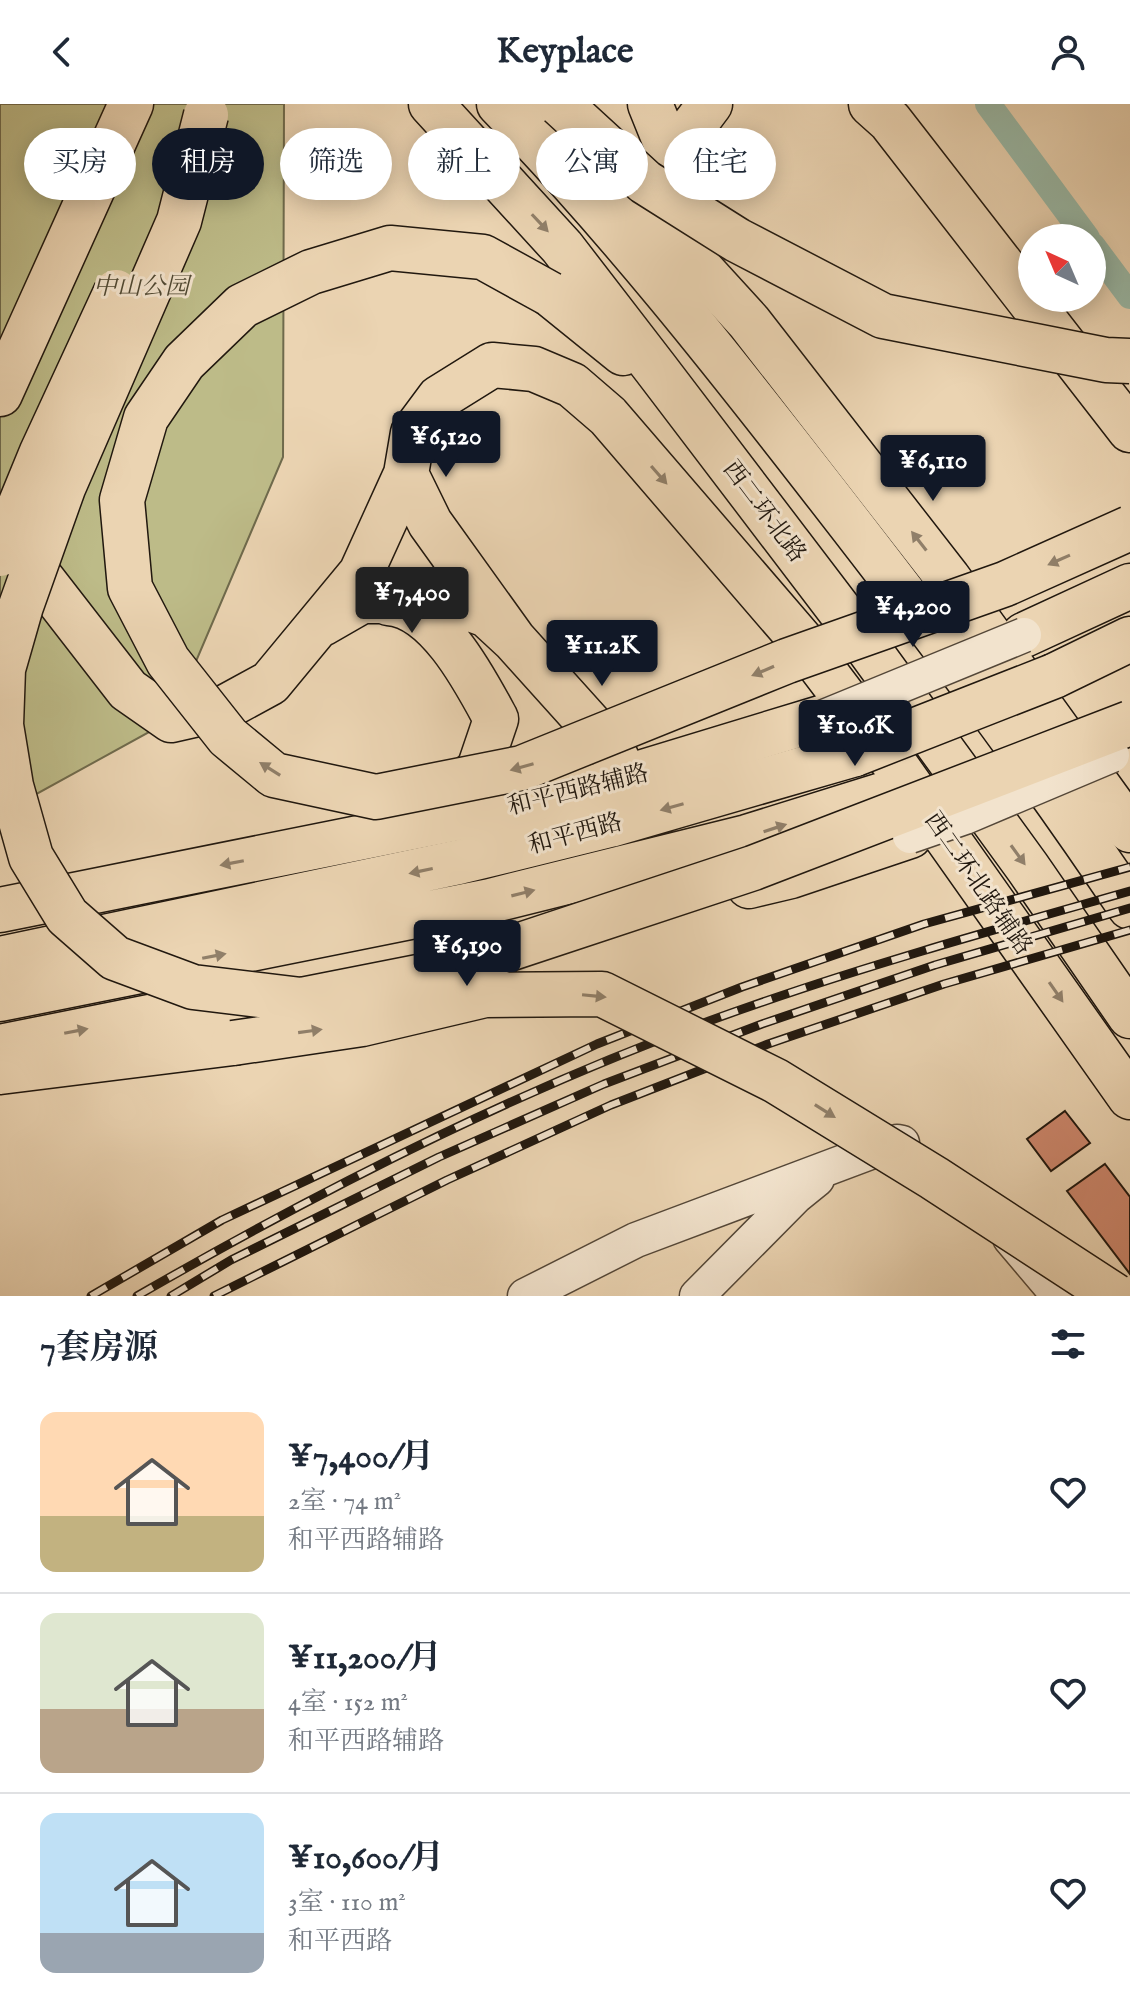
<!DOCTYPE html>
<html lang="zh">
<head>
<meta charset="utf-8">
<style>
  :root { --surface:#fff; --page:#f6f6f7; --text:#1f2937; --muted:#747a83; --line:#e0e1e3; --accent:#111827 }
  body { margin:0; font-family:"IM FELL English","Noto Serif SC",serif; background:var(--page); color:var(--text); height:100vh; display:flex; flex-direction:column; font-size:30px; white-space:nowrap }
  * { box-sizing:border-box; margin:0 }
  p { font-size:26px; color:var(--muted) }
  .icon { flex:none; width:44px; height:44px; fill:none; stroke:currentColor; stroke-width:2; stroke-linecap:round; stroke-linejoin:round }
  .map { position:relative; height:1192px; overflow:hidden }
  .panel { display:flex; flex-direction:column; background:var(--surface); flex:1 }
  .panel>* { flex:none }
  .hud { position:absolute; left:24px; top:24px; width:1082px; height:72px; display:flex; gap:16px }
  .needle { width:52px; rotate:316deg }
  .tools { position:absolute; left:1018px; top:120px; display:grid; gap:16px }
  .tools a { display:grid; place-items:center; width:88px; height:88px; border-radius:50%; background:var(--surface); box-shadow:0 4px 20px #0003; font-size:40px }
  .price { position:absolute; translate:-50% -68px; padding:0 18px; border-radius:8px; background:var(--accent); color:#fff; font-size:26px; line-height:52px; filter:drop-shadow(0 2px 4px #0008) }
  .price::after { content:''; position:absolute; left:50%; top:48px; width:24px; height:18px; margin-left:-12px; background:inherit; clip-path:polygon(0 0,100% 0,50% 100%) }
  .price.current { background:#222; color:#fff }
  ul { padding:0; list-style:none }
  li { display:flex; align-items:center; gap:24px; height:200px; padding:0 40px }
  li+li { border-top:2px solid var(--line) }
  li span { display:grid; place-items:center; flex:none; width:224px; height:160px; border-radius:16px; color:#555 }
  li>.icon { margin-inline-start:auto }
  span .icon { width:96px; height:96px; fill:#fffc; stroke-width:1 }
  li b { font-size:34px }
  h2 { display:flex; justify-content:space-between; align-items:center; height:96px; padding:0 40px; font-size:34px }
  .chip { padding:0 28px; border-radius:36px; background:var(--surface); box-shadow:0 4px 20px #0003; font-size:28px; line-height:72px }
  .chip.current { background:var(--accent); color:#fff }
  header { display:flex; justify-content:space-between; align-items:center; height:104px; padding:0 40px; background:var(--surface); font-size:36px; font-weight:700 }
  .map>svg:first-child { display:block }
  .green { fill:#bdbb88; stroke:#6f6a4c; stroke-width:2 }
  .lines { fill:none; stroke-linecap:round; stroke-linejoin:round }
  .canal { stroke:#99b9a7; stroke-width:26 }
  .building { fill:#cd876d; stroke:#21180f; stroke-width:2 }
  .minor-casing { stroke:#544738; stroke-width:37 }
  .major-casing { stroke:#21180f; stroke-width:47 }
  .highway-casing { stroke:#21180f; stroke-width:47 }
  .minor { stroke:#f2e3cd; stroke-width:34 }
  .major { stroke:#ebd4b2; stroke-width:44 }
  .highway { stroke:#ebd4b2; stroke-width:44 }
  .rail-casing { stroke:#21180f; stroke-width:9 }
  .rail { stroke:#f2e3cd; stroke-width:6; stroke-dasharray:18; stroke-linecap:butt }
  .minor-bridge-casing { stroke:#544738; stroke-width:37; stroke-linecap:butt }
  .highway-bridge-casing { stroke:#21180f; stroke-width:47; stroke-linecap:butt }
  .minor-bridge { stroke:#f2e3cd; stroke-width:34 }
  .highway-bridge { stroke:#ebd4b2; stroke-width:44 }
  .oneway { fill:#907f69 }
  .labels { text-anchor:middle; stroke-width:6; stroke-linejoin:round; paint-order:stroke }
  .park-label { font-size:24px; font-style:italic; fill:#504933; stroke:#f2e3cd }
  .street-label { font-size:24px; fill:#21180f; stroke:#f2e3cd }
</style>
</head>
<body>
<header><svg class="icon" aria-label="back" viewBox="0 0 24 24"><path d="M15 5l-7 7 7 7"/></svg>Keyplace<svg class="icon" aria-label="person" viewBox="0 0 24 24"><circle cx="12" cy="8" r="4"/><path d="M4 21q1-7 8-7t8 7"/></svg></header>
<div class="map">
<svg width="1130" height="1192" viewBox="0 0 1130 1192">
  <rect width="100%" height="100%" fill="#ebd4b2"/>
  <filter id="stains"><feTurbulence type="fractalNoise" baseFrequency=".0025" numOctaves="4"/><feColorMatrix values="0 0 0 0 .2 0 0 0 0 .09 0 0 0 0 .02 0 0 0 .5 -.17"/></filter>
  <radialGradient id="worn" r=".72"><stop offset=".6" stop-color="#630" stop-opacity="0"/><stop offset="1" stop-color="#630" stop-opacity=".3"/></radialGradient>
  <path class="green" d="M0,0H284L283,353L171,616L0,710Z"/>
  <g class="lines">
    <path class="canal" d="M988,0L1087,134
      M1092,141L1130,192"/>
  </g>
  <path class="building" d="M1065,1007L1090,1039L1051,1067L1027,1035Z
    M1105,1060L1130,1093V1170L1067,1087Z"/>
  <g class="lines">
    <g class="minor-casing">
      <path id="minor" d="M1010,1134L1059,1192
        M525,1192L636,1136L897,1038L902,1039
        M697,1192L796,1092L817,1075"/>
    </g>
    <g class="major-casing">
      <path id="major" d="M510,0L585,48L666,127L749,218L948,474L1130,726
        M650,0L671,52
        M871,0L890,17L1130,326
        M666,126L671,52L710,0
        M0,290L131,0
        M14,439L128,586L171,616L224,604L270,579L361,469L406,370
        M388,499C437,502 475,576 496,615L479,665L448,693
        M322,520L362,497L446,496L487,511L514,536L613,646L620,662
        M1024,531L1130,482
        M514,536L430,419L406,370L413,329L439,294L492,261L534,265L572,281L608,312L800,535L894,659L1130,993
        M749,782L791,772L910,732
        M0,806L468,712L594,683L824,613
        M0,943L249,893"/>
    </g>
    <g class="highway-casing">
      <path id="highway" d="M431,0L562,143L656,265L857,529L1028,764L1130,912
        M499,0C617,122 722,255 826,389C931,524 1035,661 1130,803
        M550,190L623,249
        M1054,572L1130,535
        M0,855L459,758L610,721L855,650
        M0,895L490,797L747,733L882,691
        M0,968L233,939"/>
    </g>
    <use href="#minor" class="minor"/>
    <use href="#major" class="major"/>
    <use href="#highway" class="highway"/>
    <g class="rail-casing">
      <path id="rail" d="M91,1192L222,1116L597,940L742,883L924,820L1130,763
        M137,1192C333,1079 539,975 754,901C878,858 1004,823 1130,787
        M171,1192L231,1156L439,1053L604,980L762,920L935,861L1130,804
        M214,1192L447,1076L611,1001L768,940L944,880L1130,826"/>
    </g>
    <use href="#rail" class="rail"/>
    <g class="minor-bridge-casing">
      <path id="minor-bridge" d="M824,613L1024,531
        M910,732L965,713L1112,651"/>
    </g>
    <g class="highway-bridge-casing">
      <path id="highway-bridge" d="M560,0L645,78L737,136L883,212L1106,256L1130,257
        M206,11L179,117L63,384L21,502L3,565L1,621L11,682L31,753L67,812L115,854L193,883L301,896L433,870L753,764L1130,619
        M550,190L483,153L390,144L311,168L242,202L184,258L146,314L122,396L130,484L168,557L228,633L274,671L376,693L522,664L787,557L1005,480L1130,424
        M0,450L42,348L116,188
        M855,650L1054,572
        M233,939L362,920L485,891L602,890L776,977L934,1074L1115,1192"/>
    </g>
    <use href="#minor-bridge" class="minor-bridge"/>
    <use href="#highway-bridge" class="highway-bridge"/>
  </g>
  <defs><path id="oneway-solid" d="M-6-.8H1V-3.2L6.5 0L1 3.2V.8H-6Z" transform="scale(2)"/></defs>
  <g class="oneway">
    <use href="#oneway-solid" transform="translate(540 119) rotate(47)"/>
    <use href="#oneway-solid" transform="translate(659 371) rotate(49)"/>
    <use href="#oneway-solid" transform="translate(919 437) rotate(-128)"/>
    <use href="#oneway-solid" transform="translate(1059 456) rotate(156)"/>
    <use href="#oneway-solid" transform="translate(763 567) rotate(157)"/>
    <use href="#oneway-solid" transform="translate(522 663) rotate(164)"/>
    <use href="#oneway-solid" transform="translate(270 665) rotate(-148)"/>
    <use href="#oneway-solid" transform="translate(672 703) rotate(164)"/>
    <use href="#oneway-solid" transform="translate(775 724) rotate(-18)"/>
    <use href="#oneway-solid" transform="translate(1018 751) rotate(54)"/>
    <use href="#oneway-solid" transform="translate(232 759) rotate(169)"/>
    <use href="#oneway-solid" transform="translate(421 767) rotate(168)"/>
    <use href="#oneway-solid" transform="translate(523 789) rotate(-14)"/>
    <use href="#oneway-solid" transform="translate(214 852) rotate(-11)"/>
    <use href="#oneway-solid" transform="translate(1056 888) rotate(55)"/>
    <use href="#oneway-solid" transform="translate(594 892) rotate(6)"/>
    <use href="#oneway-solid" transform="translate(76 927) rotate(-11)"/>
    <use href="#oneway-solid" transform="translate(310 927) rotate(-8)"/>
    <use href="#oneway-solid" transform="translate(825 1007) rotate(32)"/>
  </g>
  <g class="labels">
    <g class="park-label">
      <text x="141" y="190">中山公园</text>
    </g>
    <g class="street-label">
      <text transform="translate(765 407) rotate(53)" y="8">西二环北路</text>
      <text transform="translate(578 685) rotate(-14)" y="8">和平西路辅路</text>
      <text transform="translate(575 729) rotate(-15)" y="8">和平西路</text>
      <text transform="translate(979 779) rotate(55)" y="8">西二环北路辅路</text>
    </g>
  </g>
  <rect width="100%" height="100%" filter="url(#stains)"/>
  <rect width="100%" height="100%" fill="url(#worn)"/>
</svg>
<div class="tools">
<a><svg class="needle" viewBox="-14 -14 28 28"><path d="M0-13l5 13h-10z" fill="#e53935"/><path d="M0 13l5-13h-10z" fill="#747a83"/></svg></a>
</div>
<b class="price" style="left:446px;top:375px">¥6,120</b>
<b class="price" style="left:933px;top:399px">¥6,110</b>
<b class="price current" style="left:412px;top:531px">¥7,400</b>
<b class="price" style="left:913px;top:545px">¥4,200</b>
<b class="price" style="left:602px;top:584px">¥11.2K</b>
<b class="price" style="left:855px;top:664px">¥10.6K</b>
<b class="price" style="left:467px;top:884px">¥6,190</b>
<div class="hud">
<a class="chip">买房</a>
<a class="chip current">租房</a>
<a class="chip">筛选</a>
<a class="chip">新上</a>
<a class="chip">公寓</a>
<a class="chip">住宅</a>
</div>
</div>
<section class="panel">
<h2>7套房源<svg class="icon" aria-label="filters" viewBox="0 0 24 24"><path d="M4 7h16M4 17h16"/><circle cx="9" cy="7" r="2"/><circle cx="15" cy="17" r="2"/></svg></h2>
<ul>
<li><span style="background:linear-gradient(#ffd9b3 65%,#c2b280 0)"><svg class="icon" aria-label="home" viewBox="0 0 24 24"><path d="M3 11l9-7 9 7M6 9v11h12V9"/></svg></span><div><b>¥7,400/月</b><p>2室 · 74 m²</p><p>和平西路辅路</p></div><svg class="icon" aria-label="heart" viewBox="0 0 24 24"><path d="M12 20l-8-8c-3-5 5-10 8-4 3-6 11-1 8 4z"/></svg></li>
<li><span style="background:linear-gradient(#dfe7d0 60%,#b9a48a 0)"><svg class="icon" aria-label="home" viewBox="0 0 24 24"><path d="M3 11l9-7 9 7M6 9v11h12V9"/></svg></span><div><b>¥11,200/月</b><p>4室 · 152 m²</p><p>和平西路辅路</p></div><svg class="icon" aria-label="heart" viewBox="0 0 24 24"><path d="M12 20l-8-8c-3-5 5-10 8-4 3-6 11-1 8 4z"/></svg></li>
<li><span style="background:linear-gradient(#bfe0f5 75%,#9aa5b1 0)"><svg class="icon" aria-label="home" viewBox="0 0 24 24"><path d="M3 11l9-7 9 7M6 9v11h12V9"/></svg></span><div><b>¥10,600/月</b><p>3室 · 110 m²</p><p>和平西路</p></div><svg class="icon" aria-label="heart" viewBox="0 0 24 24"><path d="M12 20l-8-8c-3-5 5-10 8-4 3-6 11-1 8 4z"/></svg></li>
</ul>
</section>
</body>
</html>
